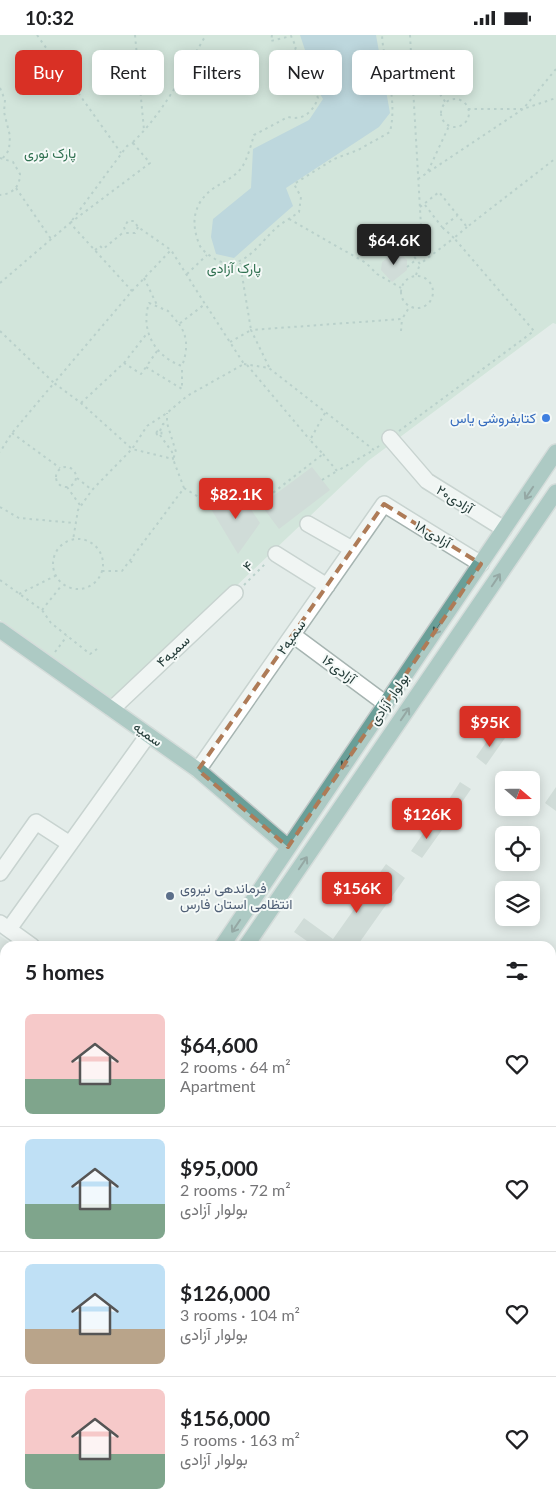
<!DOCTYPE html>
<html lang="en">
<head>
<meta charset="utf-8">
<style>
  :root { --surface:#fff; --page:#f6f6f6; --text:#202124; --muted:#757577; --line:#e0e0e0; --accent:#d93025 }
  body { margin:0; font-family:Lato,Vazirmatn,sans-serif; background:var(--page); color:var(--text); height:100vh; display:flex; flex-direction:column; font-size:19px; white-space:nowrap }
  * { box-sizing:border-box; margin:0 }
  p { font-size:16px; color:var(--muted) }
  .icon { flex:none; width:28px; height:28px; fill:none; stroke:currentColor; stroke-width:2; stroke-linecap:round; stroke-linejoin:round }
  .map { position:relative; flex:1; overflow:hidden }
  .side { position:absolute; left:0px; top:906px; width:556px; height:571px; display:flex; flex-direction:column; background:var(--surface); border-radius:15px 15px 0 0; box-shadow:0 2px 12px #0003 }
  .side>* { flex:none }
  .banner { position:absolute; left:15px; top:15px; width:526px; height:45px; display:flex; gap:10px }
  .needle { width:32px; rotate:110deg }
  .fabs { position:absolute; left:495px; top:736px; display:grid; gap:10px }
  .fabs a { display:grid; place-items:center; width:45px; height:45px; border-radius:8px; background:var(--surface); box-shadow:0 2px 12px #0003; font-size:25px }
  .price { position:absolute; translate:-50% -42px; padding:0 11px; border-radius:5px; background:var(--accent); color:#fff; font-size:16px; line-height:32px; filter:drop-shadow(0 1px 2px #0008) }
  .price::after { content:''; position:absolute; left:50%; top:30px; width:15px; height:11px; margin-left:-8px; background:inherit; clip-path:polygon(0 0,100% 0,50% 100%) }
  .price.selected { background:#222; color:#fff }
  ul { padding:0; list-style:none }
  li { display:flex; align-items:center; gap:15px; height:125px; padding:0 25px }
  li+li { border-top:1px solid var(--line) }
  li span { display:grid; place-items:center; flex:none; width:140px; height:100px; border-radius:8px; color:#555 }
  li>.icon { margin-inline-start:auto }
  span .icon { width:60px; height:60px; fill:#fffc; stroke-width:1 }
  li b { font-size:21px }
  h2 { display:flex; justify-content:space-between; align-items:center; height:60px; padding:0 25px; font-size:21px }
  .tag { padding:0 18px; border-radius:8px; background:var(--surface); box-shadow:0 2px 12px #0003; font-size:18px; line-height:45px }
  .tag.selected { background:var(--accent); color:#fff }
  .status { display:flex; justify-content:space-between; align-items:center; height:35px; padding:0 25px; background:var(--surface); direction:ltr }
  .status svg { height:14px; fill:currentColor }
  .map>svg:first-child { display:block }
  .built { fill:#d1dcd8 }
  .green { fill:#bddcc9 }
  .water { fill:#8fbcce }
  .building { fill:#b9c7c3 }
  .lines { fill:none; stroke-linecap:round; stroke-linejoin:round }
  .minor-casing { stroke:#a6b4b1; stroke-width:18 }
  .major-casing { stroke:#c2c8c8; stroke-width:18 }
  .path { stroke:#86aea6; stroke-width:2; stroke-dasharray:2.5 4; stroke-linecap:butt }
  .minor { stroke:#fff; stroke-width:15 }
  .major { stroke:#6a9f98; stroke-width:15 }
  .oneway { stroke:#365551 }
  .marked { fill:none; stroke:#ae7b57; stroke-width:4; stroke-dasharray:10 6; stroke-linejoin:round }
  .shop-dot { fill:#3f7fe0; stroke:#f4f9f7; stroke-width:2 }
  .service-dot { fill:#5c6f8a; stroke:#f4f9f7; stroke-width:2 }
  .labels { text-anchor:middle; stroke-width:4; stroke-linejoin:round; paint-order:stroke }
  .park-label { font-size:14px; fill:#307151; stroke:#f4f9f7 }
  .shop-label { font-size:14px; fill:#366cbe; stroke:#f4f9f7; text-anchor:end }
  .street-label { font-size:14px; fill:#243c39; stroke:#f4f9f7 }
  .service-label { font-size:14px; fill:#4e5e75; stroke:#f4f9f7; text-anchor:start }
</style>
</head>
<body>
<div class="status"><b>10:32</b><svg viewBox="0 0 49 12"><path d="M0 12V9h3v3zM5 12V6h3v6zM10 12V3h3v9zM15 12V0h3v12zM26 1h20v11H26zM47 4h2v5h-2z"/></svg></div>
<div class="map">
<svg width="556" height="1477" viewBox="0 0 556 1477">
  <rect width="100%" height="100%" fill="#e3ece9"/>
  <path class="built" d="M0,901L15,911H5V1156L0,1153Z"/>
  <path class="green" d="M0,0H556V289L553,288L368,426L115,666L0,585Z
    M551,1025L556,1026V1174L551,1171Z
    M551,1191L556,1194V1259L551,1266Z
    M556,1395V1477H531L533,1474L531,1473L551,1472V1403Z
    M479,1473L480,1472L522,1473L519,1477H485Z"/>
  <path class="water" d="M300,0H376L390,78L379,92L286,153L293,171L234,223L216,219L211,202L213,184L251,153L253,114L309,85L323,64L303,30L305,15Z"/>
  <path class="building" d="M394,218L401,219L407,225V235L392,247L381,235L382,227Z
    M312,432L330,455L279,494L261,470Z
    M239,456L260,488L238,519L211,474Z
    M494,696L505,703L486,730L476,722Z
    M460,747L471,754L454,779L444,772Z
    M556,752V776L545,768Z
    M431,787L442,795L422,823L411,816Z
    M526,796L538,804L531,815V800H524Z
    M509,828H523L519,834Z
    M386,829L405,843L357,911H314L294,897L304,883L333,904Z
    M5,1000V1015L0,1012Z
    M0,1017L5,1020V1069L0,1077Z
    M551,1347L554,1355L551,1361Z
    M5,1367V1378L0,1375Z
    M0,1386L5,1390V1396L0,1403Z
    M5,1451V1468L0,1465V1459Z
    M42,1472H63L60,1477H39Z
    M90,1472H111L108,1477H86Z
    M150,1472H171L168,1477H153Z
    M209,1472H230L227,1477H206Z
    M327,1472H348L345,1477H324Z
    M522,1472H531L533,1474L531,1477H519Z"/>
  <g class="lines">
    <g class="minor-casing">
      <path id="minor" d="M390,403L427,446L504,494
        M308,489L352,514
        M276,519L327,551
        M293,600L386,669
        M112,674L235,558
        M198,735L384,469L481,529
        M0,838L36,787L70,809
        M0,888L32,911
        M9,894L148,700
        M0,971L5,974
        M0,1105L5,1098
        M0,1181L5,1184
        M551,1292L556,1284
        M0,1408L5,1401
        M439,1472L445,1477
        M12,1477L15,1472
        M66,1477L69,1472
        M109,1477L112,1472
        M173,1477L176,1472
        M231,1477L234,1472
        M287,1477L290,1472
        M350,1477L353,1472"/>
    </g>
    <g class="major-casing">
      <path id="major" d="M0,595L198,735L288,812
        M222,911L556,417
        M246,911L556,457
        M0,1240L5,1233
        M0,1274L5,1267"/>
    </g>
    <path class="path" d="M37,0L121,118
      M135,0L144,95
      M272,0L271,6L291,1L296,12L291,26L315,56L318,63C313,77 303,86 288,82L254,100C251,110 247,125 242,132C231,148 211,148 199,169C192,183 194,195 199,209C202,216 209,220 215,224C241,239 258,210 274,195C281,188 291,183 299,177L301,162L294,149L334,124L358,115L390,97C398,62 384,34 382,0
      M410,0L421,191L403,208L420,229L454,203L442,192
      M411,16L446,68
      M0,53L5,65L4,77L10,101L9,115L3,123
      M441 78a14 14 0 1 1 28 0a14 14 0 1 1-28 0Z
      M468,74H523L556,63
      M133,107C164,77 184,37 206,0
      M133,108L150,128L70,188L127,111Z
      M0,123L13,127L20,139C20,152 12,159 0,160
      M428,136L449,91
      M418,144L523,74L556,34
      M16,153L51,204
      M425,170L442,192L457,181
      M420,172L439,157L467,192L556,123
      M289,184L366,228L377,239L401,253
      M138,192L135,198H126L124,192L128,186H134L138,192L171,215
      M95,215L100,211L103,214L125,196
      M407,232L417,224
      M187,239L207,220
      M416,240L420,229
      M401 257a16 16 0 1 1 32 0a16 16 0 1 1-32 0Z
      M144,243L157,270
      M0,248L70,188L132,256L54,348L81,368L132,414L92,455L78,475L73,505
      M132,256L171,215L205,269L179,289L168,276L149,268C140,295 155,322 182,331C187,317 189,303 179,289
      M0,296L54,348L12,398L0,417
      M401,296L402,284
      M230,307L251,295L240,228
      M157,316L146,332L182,354V332
      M124,328L148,297
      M244,329L269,333L374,415L379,411
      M247,330L310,405
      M269,332L251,295L402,284L410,271
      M81,368L124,328L141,339L146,332
      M156.5 398a2.5 2.5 0 1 1 5 0a2.5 2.5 0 1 1-5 0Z
      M160,396L163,389L167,388
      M399,396L534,296L454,203L467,192
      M12,398L60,433
      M160,400L172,417L173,424L132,414L147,391L167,378L187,361L244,329L206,270
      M323,419L337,436L374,415
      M56 442a10 10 0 1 1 20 0a10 10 0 1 1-20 0Z
      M77,443L92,455
      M322,445L337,436
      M67,452L80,470
      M184,453L205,466L237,445L256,471L323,419L310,405L325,378
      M223,455L226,464
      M0,472L19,483L75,488
      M53 529a25 25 0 1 1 50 0a25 25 0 1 1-50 0Z
      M130,526L135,529
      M102,536H122L184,453L173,424L176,417L167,388V378
      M0,545L42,575L51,588L90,619L97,614
      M244,550L267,527
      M19,559L55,541
      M42,575L62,550
      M55,617L67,601"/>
    <use href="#minor" class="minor"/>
    <use href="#major" class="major"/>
  </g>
  <defs><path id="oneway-shaft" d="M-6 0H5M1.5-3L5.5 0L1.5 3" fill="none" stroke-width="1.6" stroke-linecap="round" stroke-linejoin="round" transform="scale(1.25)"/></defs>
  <g class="oneway">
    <use href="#oneway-shaft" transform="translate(529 458) rotate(124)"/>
    <use href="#oneway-shaft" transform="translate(496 545) rotate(-56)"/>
    <use href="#oneway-shaft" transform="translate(438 593) rotate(124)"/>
    <use href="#oneway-shaft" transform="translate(405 679) rotate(-56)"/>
    <use href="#oneway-shaft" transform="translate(346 727) rotate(125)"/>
    <use href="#oneway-shaft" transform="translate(303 828) rotate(-56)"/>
    <use href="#oneway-shaft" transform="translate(236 891) rotate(124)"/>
  </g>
  <path d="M0 0H556V1477H0ZM384,469L481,529L288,812L198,735Z" fill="#e3ece9" fill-opacity=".55" fill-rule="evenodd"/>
  <path class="marked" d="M384,469L481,529L288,812L198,735Z"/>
  <circle class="shop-dot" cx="546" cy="383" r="5"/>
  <circle class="service-dot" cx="170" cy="861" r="5"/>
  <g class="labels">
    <g class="park-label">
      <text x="50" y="123">پارک نوری</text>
      <text x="234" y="238">پارک آزادی</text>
    </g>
    <g class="shop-label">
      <text x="536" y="388">کتابفروشی یاس</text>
    </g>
    <g class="street-label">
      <text transform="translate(455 464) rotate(32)" y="5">آزادی۲۰</text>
      <text transform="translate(433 499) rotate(31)" y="5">آزادی۱۸</text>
      <text transform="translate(248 531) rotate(-44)" y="5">۴</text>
      <text transform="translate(291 602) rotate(-55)" y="5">۲سمیه</text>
      <text transform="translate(173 616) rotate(-43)" y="5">سمیه۴</text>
      <text transform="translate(339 634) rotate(37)" y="5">آزادی۱۶</text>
      <text transform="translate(389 664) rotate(-56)" y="5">بولوار آزادی</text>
      <text transform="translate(148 699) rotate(35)" y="5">سمیه</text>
    </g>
    <g class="service-label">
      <text x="180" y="858">فرماندهی نیروی<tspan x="180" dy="16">انتظامی استان فارس</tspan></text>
    </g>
  </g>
</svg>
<div class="fabs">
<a><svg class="needle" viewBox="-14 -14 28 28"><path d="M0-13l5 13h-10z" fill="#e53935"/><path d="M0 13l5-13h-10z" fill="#757577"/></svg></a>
<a><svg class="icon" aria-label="locate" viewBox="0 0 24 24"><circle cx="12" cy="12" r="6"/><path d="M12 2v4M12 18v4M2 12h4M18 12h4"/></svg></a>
<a><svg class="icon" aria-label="layers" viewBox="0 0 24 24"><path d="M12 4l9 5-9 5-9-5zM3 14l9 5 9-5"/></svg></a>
</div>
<b class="price selected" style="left:394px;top:231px">$64.6K</b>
<b class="price" style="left:236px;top:485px">$82.1K</b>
<b class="price" style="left:490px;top:713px">$95K</b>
<b class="price" style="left:427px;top:805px">$126K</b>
<b class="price" style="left:357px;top:879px">$156K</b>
<div class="banner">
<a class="tag selected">Buy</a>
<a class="tag">Rent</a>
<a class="tag">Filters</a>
<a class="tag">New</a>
<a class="tag">Apartment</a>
</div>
<section class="side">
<h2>5 homes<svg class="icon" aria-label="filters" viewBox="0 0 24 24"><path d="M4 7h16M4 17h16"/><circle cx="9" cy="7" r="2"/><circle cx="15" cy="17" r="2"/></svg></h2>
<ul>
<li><span style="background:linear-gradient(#f6c9c9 65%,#7fa58c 0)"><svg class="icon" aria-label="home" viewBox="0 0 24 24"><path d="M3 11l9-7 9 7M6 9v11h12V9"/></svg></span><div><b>$64,600</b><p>2 rooms · 64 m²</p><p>Apartment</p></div><svg class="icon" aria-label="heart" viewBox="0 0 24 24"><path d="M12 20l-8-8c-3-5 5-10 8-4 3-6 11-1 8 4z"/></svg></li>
<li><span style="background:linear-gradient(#bfe0f5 65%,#7fa58c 0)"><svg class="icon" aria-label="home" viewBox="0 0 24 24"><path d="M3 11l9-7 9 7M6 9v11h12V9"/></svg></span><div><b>$95,000</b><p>2 rooms · 72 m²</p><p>بولوار آزادی</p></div><svg class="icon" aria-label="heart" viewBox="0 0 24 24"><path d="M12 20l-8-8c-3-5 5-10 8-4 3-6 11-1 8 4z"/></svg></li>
<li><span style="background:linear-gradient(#bfe0f5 65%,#b9a48a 0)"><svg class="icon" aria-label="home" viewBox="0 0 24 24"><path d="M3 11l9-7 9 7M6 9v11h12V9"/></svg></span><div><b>$126,000</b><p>3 rooms · 104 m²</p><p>بولوار آزادی</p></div><svg class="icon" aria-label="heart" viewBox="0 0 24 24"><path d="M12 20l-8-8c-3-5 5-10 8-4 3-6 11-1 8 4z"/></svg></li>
<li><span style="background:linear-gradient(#f6c9c9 65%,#7fa58c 0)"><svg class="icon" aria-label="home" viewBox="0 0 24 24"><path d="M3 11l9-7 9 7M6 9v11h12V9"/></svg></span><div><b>$156,000</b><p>5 rooms · 163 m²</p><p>بولوار آزادی</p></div><svg class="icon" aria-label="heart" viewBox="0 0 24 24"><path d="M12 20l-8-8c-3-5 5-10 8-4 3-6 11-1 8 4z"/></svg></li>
</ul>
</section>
</div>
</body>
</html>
